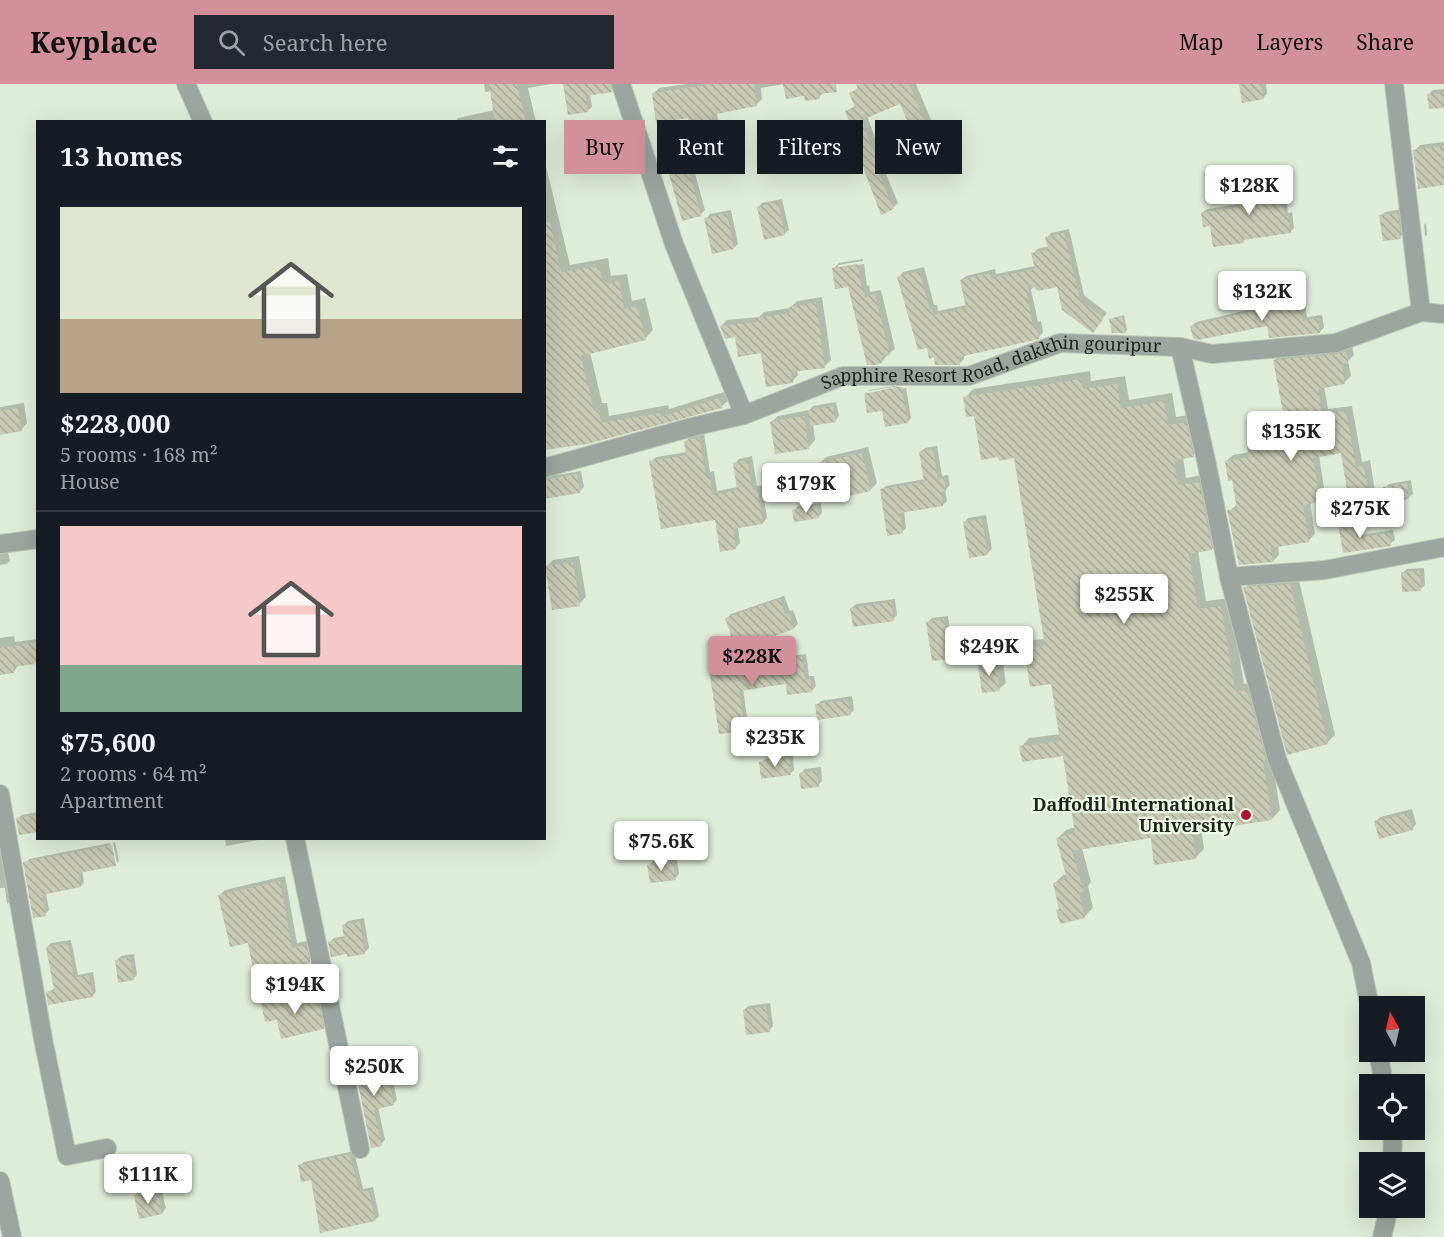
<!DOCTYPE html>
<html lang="en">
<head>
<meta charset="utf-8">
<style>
  :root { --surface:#171b24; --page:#242831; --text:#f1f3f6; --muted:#9ea1a6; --line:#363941; --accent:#d2909c }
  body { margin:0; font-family:"Noto Serif",serif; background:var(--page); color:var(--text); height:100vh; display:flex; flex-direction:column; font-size:22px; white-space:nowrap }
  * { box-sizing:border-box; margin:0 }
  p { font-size:20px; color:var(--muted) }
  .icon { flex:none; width:33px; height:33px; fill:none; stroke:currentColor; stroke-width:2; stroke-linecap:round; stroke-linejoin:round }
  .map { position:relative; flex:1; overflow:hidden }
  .sheet { position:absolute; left:36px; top:36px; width:510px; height:720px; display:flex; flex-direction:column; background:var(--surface); border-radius:0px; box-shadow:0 6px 24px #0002 }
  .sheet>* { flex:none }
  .guide { position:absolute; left:564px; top:36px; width:570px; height:54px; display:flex; gap:12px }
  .needle { width:39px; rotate:352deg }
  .fabs { position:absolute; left:1359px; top:912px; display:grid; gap:12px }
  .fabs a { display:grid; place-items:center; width:66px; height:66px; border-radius:0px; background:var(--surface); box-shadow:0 6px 24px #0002; font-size:30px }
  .price { position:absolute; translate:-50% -51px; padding:0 14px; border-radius:6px; background:#fff; color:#222; font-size:20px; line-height:39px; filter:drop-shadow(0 2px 3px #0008) }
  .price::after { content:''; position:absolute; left:50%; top:36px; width:18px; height:14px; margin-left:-9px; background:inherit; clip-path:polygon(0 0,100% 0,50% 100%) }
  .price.current { background:var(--accent); color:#111 }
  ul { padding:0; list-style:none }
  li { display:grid; align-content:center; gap:12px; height:318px; padding:0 24px }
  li+li { border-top:2px solid var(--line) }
  li span { display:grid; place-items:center; height:186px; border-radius:0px; color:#555 }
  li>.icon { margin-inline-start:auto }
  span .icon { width:108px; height:108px; fill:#fffc; stroke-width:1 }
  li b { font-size:26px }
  h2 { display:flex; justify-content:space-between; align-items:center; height:72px; padding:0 24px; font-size:26px }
  .tag { padding:0 21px; border-radius:0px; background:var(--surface); box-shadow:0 6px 24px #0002; font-size:21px; line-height:54px }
  .tag.current { background:var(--accent); color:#111 }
  header { display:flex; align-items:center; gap:36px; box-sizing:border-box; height:84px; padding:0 30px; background:var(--accent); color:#111 }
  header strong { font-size:28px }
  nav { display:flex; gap:33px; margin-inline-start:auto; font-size:21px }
  .search { width:420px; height:54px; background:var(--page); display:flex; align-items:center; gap:15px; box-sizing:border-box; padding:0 21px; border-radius:0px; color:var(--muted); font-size:22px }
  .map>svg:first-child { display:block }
  .shadow { fill:#0003 }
  .building { fill:url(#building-back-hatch) }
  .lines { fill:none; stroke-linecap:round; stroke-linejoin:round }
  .street-casing { stroke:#bcc8b6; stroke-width:20 }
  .street { stroke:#9ca59f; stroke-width:18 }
  .poi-dot { fill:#ab162e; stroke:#edf9e5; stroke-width:2 }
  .labels { text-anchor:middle; stroke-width:4.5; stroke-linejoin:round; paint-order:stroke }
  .street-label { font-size:18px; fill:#1f231c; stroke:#edf9e5 }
  .poi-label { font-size:18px; font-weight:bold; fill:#1f231c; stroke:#edf9e5; text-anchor:end }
</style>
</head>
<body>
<header>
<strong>Keyplace</strong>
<div class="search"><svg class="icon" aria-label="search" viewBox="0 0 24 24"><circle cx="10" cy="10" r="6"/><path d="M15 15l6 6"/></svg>Search here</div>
<nav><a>Map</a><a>Layers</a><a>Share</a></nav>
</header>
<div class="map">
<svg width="1444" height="1153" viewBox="0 0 1444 1153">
  <defs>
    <pattern id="building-back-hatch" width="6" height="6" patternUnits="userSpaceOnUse" patternTransform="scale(1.5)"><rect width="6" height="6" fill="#c7c9b3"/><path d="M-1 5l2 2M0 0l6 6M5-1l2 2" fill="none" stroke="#aaac99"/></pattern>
  </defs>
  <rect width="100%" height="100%" fill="#dfecd8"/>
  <path class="shadow" d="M484,0H551L528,4L536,38H455L458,34L495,26L492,7L485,8Z
    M565,0H615V2L611,7L590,10L592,23L587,27Z
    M686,0H824L825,8L819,13L805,11L785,0L761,4L762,15L757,20L717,28L719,43L714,49L692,52L689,33L653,10L659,4Z
    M858,0H916L931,36L926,41L901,18L867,32L882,73L880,75L898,119L893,124L847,27L856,21L851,9L859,3Z
    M1240,0H1266L1267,10L1263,14Z
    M1444,5V23L1429,10L1433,6Z
    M693,58L695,74L692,78L705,126L701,130L683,135L668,82L661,67L665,63Z
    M1444,58V100L1415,66L1420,61Z
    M544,74L570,181L608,174L611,192L627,190L632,217L645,214L653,246L645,255L590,268L602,319H607L609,332L668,321L669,325L727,307L730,315L721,323L544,362Z
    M1276,92L1279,111L1286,110L1288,129L1292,128L1294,144L1290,148L1246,154L1243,157L1211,140L1202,129L1207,125L1239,120L1236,101L1240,97Z
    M782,115L789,146L784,150L758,123L762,119Z
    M1402,125L1405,149L1400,153L1381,132L1385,128Z
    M731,126L738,160L734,164L706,135L710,130Z
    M1426,139L1427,151L1425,152L1424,141Z
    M1069,145L1084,211L1107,229L1096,242L1058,201L1034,202L1031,206L1038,238L1041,237L1043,248L1039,253L964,271V275L960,279L928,262L899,193L903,188L924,183L934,221H937L938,227L967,221L961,196L966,192L995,185L996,190L1035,182L1033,170L1037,165L1049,162L1047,154L1051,149Z
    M863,175V177L838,181V184L864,180L867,202L869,201L870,208L881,206L895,265L887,271L882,278L849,202L834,184L839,179Z
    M1303,210L1307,233L1322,231L1324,243L1320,248L1268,240L1192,242L1196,238L1264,222L1269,217Z
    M822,213L831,276L825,282L797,286L798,291L792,298L763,268L721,242L727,236L759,233L764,228L790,224L797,217Z
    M1124,231L1127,246L1125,248L1110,235Z
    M1352,262L1354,271L1348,277L1351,292L1344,299L1324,302L1328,325L1352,322L1362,378L1370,376L1375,408L1369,414L1350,417L1342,368L1319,371L1325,411L1319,417L1310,418L1315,450L1308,457L1278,462L1279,471L1273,477L1229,427L1238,420L1234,394L1226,377L1233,371L1250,368L1249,362L1255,356L1288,350L1275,276L1281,270Z
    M1090,287L1091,297L1125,292L1129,316L1172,309L1176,333L1194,330L1202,363L1193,372L1183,373L1186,394L1207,390L1220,456L1212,465L1198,467L1206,517L1230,514L1244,600L1255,598L1271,669L1280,726L1272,735L1201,745L1204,765L1195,774L1152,753L1082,764L1091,798L1088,802L1093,824L1085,832L1061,823L1055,799L1063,791L1067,790L1058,754L1066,746L1076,743L1064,671L1021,663L1029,654L1061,650L1052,598L1026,565L1034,556L1045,555L1015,372L975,330L965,314L973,305Z
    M906,300V301L868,307L869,306Z
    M906,304L911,334L908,338L865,310L867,308V310Z
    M836,318L839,332L835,337L813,340L815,356L809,363L771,338L778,332L809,326L813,322Z
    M24,319L27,339L21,346L0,349V323Z
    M704,349L710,388L714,387L717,407L738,403L734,380L739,375L752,372L757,402L762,401L767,434L763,439L738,443L740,459L735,464L716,434L651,378L656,373L687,368L686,357L691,352Z
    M937,362L942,392L948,391L950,401L945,406L947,417L943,421L904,427L906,444L902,448L881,406L886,402L925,395L920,368L925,364Z
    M868,363L877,399L870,406L841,394L819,380L826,373Z
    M581,387L584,403L580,407L544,413V393Z
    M1411,396L1413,410L1408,414L1385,404L1389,400Z
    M821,419L822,429L818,433L794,427L798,422Z
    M986,431L992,465L988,469L964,439L968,434Z
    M1357,433L1360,451L1393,446L1395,456L1390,460L1344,467L1340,439L1344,435Z
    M0,468H8L10,477L6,480L0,481Z
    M579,472L586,513L579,520L546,483L553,476Z
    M1424,484L1425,501L1421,505L1402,489L1407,485Z
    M1298,492L1335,651L1327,659L1245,504L1253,496Z
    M784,512L790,527L793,526L798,540L794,544L727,534L731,530Z
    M895,515L897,531L893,535L852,524L856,520Z
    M948,532L953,569L949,573L928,538L932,534Z
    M14,552L15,558L38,555V578L18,581L14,588L0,590V554Z
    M806,570L809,592H814L816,602L812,607L787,598L743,604L748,641L744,646L711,587L715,583Z
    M1002,571L1006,599L999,605L980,580L986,573Z
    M852,612L854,626L850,630L817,621L821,617Z
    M793,671L794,686L790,690L761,679L765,675Z
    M821,683L822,697L818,701L801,689L805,685Z
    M1412,725L1416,740L1412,745L1376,737L1380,733Z
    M38,728V746L17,735L22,731Z
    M0,742L13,815L7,820L5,804H0Z
    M225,754H269L226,762Z
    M115,758L119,777L117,779L113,759Z
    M110,759L114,780H116L82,787L84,798L81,802L46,809L49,826L45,830L25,779L29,775Z
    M677,774L679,790L675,794L649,782L653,777Z
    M285,792L297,859L311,856L315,872L309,878L249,858L219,812L225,806Z
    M364,834L369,864L365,868L330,858L334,854L345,852L344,841L348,837Z
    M71,856L78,891L93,888L96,908L92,912L48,908L55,904L47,863L51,859Z
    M134,870L137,891L133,895L117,876L121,872Z
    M320,904L327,940L323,944L278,934L263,920L267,916Z
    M770,919L773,942L769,947L744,926L748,922Z
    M388,974L397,1016L393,1020L378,1023L385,1056L381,1060L356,986L361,982Z
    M354,1067L363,1105L373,1103L379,1132L375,1136L312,1094L299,1082L304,1078Z
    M161,1103L166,1124L162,1129L136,1112L140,1107Z"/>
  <path class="building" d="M489,0H517L526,38H495Z
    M563,0H610L612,8L586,12L588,28L568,31Z
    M713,0H754L757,22L711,31L714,50L691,53L688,34L656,39L652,9Z
    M783,0H836L837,8L819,10L820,15L805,17L804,12L786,15Z
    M856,0H909L927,43L912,48L900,20L862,36L878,79L875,80L894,125L881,131L849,46L852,45L845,27L855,23L849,9L858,5Z
    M1239,0H1261L1264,15L1242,19Z
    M1444,9V24L1429,25L1427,10Z
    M689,62L692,80H687L701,132L682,137L667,83L662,84L659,66Z
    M1444,62V101L1418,105L1413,66Z
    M1273,95L1275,115L1282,114L1285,132H1288L1291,149L1243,156L1244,159L1213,163L1210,142L1203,143L1201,129L1238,123L1235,101Z
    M778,118L785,151L764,156L757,123Z
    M727,129L734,165L712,170L704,134Z
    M1398,129L1401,155L1383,157L1379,131Z
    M550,138L561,188L599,182L603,200L619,197L624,225L637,222L646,256L581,272L594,327L599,326L601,339L660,329L661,333L719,314L722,324L587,360L544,366V139Z
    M1064,149L1080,216L1104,234L1093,249L1062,226L1057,203L1038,207L1027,198L1029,209L1027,210L1033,242L1036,241L1039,255L959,273L960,281H935L934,273L929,275L927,264L918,266L897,193L919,187L930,225H932L934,231L961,225L966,224L960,196L990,189L991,194L1035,185L1031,169L1048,165L1045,153Z
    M858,180L862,206L863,205L865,213L875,210L890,271L881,273L882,279L875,281H867L848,203L835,205L832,184Z
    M1299,214L1303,237L1318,234L1320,249L1269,254L1267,242L1198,256L1193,254L1190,242L1263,225V220Z
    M816,218L825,284L791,288L793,299L766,303L761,269L738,273L735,253L725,255L720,242L757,238L756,234L790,229L789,223Z
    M1122,232L1126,249H1112L1109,235Z
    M1346,267L1348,279L1342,280L1345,300L1318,305L1322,330L1346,327L1356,383L1364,382L1369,416L1349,419L1341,369L1313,374L1320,418L1303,421L1309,458L1271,464L1273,478L1239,481L1227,426L1237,425L1232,396L1228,397L1225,377L1249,373L1247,361L1288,355L1273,276L1337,270Z
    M1081,295L1083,305L1117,300L1121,324L1164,317L1168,341L1186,338L1194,373L1174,376L1178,401L1199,398L1212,466L1189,470L1198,525L1221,522L1235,607L1247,606L1266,676L1263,677L1272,736L1192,748L1196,775L1154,781L1151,754L1072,767L1084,808L1079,809L1085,834L1060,840L1056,826L1059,825L1053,799L1067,795L1056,754L1075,749L1063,672L1022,678L1019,662L1060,657L1051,600L1030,603L1024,565L1045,562L1014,374L999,377L998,373L981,376L974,332L966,333L963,313Z
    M896,303H902L908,339L885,343L882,327L867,329L864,310Z
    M833,322L836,338L810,342L808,326Z
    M18,324L22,347L0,351V327Z
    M804,332L809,365L775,370L770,338Z
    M699,353L706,392L709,391L713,411L737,406L733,379L747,376L753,406L758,405L763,440L733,445L736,465L720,468L715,436L661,445L649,377L686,371L684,357Z
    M933,365L938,395L944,394L946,407L941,408L943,422L900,429L903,449L887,452L880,405L924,398L919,368Z
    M862,369L871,407L844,413L840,396L823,400L818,379Z
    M577,390L580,409L544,415V396Z
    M1407,399L1409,415L1385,419L1383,403Z
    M817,422L819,434L794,438L792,426Z
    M982,435L988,471L969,474L963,438Z
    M1353,437L1356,454L1389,449L1391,462L1343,469L1338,439Z
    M573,478L580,522L552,526L545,482Z
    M1420,487L1421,507L1402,508L1401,488Z
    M1290,500L1328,660L1287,671L1243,503Z
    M780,515L785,530L789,529L794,545L736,566L725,534Z
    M891,518L894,537L853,543L850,524Z
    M944,535L950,575L932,577L926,538Z
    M38,558V577H34L35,580L14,583V589L0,591V564Z
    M802,573L805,596L811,595L812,608L787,611L786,600L739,607L745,647L719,650L709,586Z
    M996,577L1000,607L982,609L978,579Z
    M848,616L851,631L817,636L815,620Z
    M789,674L791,691L761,695L759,678Z
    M817,687L819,703L801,705L799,689Z
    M1408,729L1413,746L1379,755L1374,737Z
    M38,730V748L19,751L16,734Z
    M112,761L116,782L79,789L81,803L42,811L46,832L33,834L23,778Z
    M673,778L676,796L650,799L647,781Z
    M280,797L292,864L306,861L310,879L254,891L248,859L230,863L218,811Z
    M360,838L365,870L347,873V870L331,873L328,858L344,855L342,841Z
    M68,859L74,894L89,891L93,913L48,921L46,908L54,906L46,863Z
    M130,873L134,896L118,899L115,876Z
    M316,908L324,945L281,955L277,936L265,938L261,919Z
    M766,922L770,948L746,951L743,926Z
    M384,978L394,1021L374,1026L382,1062L371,1064L355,985Z
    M350,1070L359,1108L369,1106L375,1137L320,1149L311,1096L301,1098L298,1081Z
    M157,1106L162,1130L139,1135L134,1111Z"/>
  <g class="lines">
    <g class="street-casing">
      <g id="street">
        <path d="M186,0L203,38"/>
        <path d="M621,0L674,160L744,331"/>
        <path d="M1394,0L1421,228"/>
        <path d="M1180,263L1206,376L1229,493"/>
        <path id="s1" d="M544,384L692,343L744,331L843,292H969L1060,259L1180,263L1212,270L1336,259L1421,228L1444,230"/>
        <path d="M0,460L38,455"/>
        <path d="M0,710L43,955L67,1072L107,1064"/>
        <path d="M295,754L360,1065"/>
        <path d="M1370,924L1361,879L1277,675L1229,493L1325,486L1444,463"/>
        <path d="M1378,968L1384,1000"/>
        <path d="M1392,1078L1393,1046"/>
        <path d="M0,1097L12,1153"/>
        <path d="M1382,1153L1389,1124"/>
      </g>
    </g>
    <use href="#street" class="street"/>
  </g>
  <circle class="poi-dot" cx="1246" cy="731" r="6"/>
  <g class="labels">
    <g class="street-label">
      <text dy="6" stroke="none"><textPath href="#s1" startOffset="464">Sapphire Resort Road, dakkhin gouripur</textPath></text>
    </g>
    <g class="poi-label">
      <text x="1234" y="727">Daffodil International<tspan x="1234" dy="21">University</tspan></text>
    </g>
  </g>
</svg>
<div class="fabs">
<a><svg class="needle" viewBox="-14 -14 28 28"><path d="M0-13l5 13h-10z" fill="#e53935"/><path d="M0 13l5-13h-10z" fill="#9ea1a6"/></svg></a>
<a><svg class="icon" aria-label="locate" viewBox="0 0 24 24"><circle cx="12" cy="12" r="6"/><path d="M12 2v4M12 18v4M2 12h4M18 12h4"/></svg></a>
<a><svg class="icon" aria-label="layers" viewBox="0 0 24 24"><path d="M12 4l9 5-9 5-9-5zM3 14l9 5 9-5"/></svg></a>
</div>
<b class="price" style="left:1249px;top:132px">$128K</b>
<b class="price" style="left:1262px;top:238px">$132K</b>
<b class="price" style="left:1291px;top:378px">$135K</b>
<b class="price" style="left:806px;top:430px">$179K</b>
<b class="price" style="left:1360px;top:455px">$275K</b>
<b class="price" style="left:1124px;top:541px">$255K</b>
<b class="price" style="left:989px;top:593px">$249K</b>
<b class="price current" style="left:752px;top:603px">$228K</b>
<b class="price" style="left:775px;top:684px">$235K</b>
<b class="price" style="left:661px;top:788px">$75.6K</b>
<b class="price" style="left:295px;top:931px">$194K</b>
<b class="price" style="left:374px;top:1013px">$250K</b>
<b class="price" style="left:148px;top:1121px">$111K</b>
<div class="guide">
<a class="tag current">Buy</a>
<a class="tag">Rent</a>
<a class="tag">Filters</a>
<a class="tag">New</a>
</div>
<section class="sheet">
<h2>13 homes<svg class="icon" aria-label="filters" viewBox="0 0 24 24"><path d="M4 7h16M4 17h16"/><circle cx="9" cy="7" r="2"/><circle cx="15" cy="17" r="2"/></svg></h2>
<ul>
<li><span style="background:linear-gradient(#dfe7d0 60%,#b9a48a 0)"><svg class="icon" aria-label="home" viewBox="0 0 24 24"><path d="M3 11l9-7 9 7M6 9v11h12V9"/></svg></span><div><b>$228,000</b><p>5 rooms · 168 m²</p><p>House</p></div></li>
<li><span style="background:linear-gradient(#f6c9c9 75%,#7fa58c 0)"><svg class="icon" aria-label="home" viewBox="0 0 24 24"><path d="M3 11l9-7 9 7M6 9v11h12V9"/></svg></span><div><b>$75,600</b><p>2 rooms · 64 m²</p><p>Apartment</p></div></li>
</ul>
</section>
</div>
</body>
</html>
